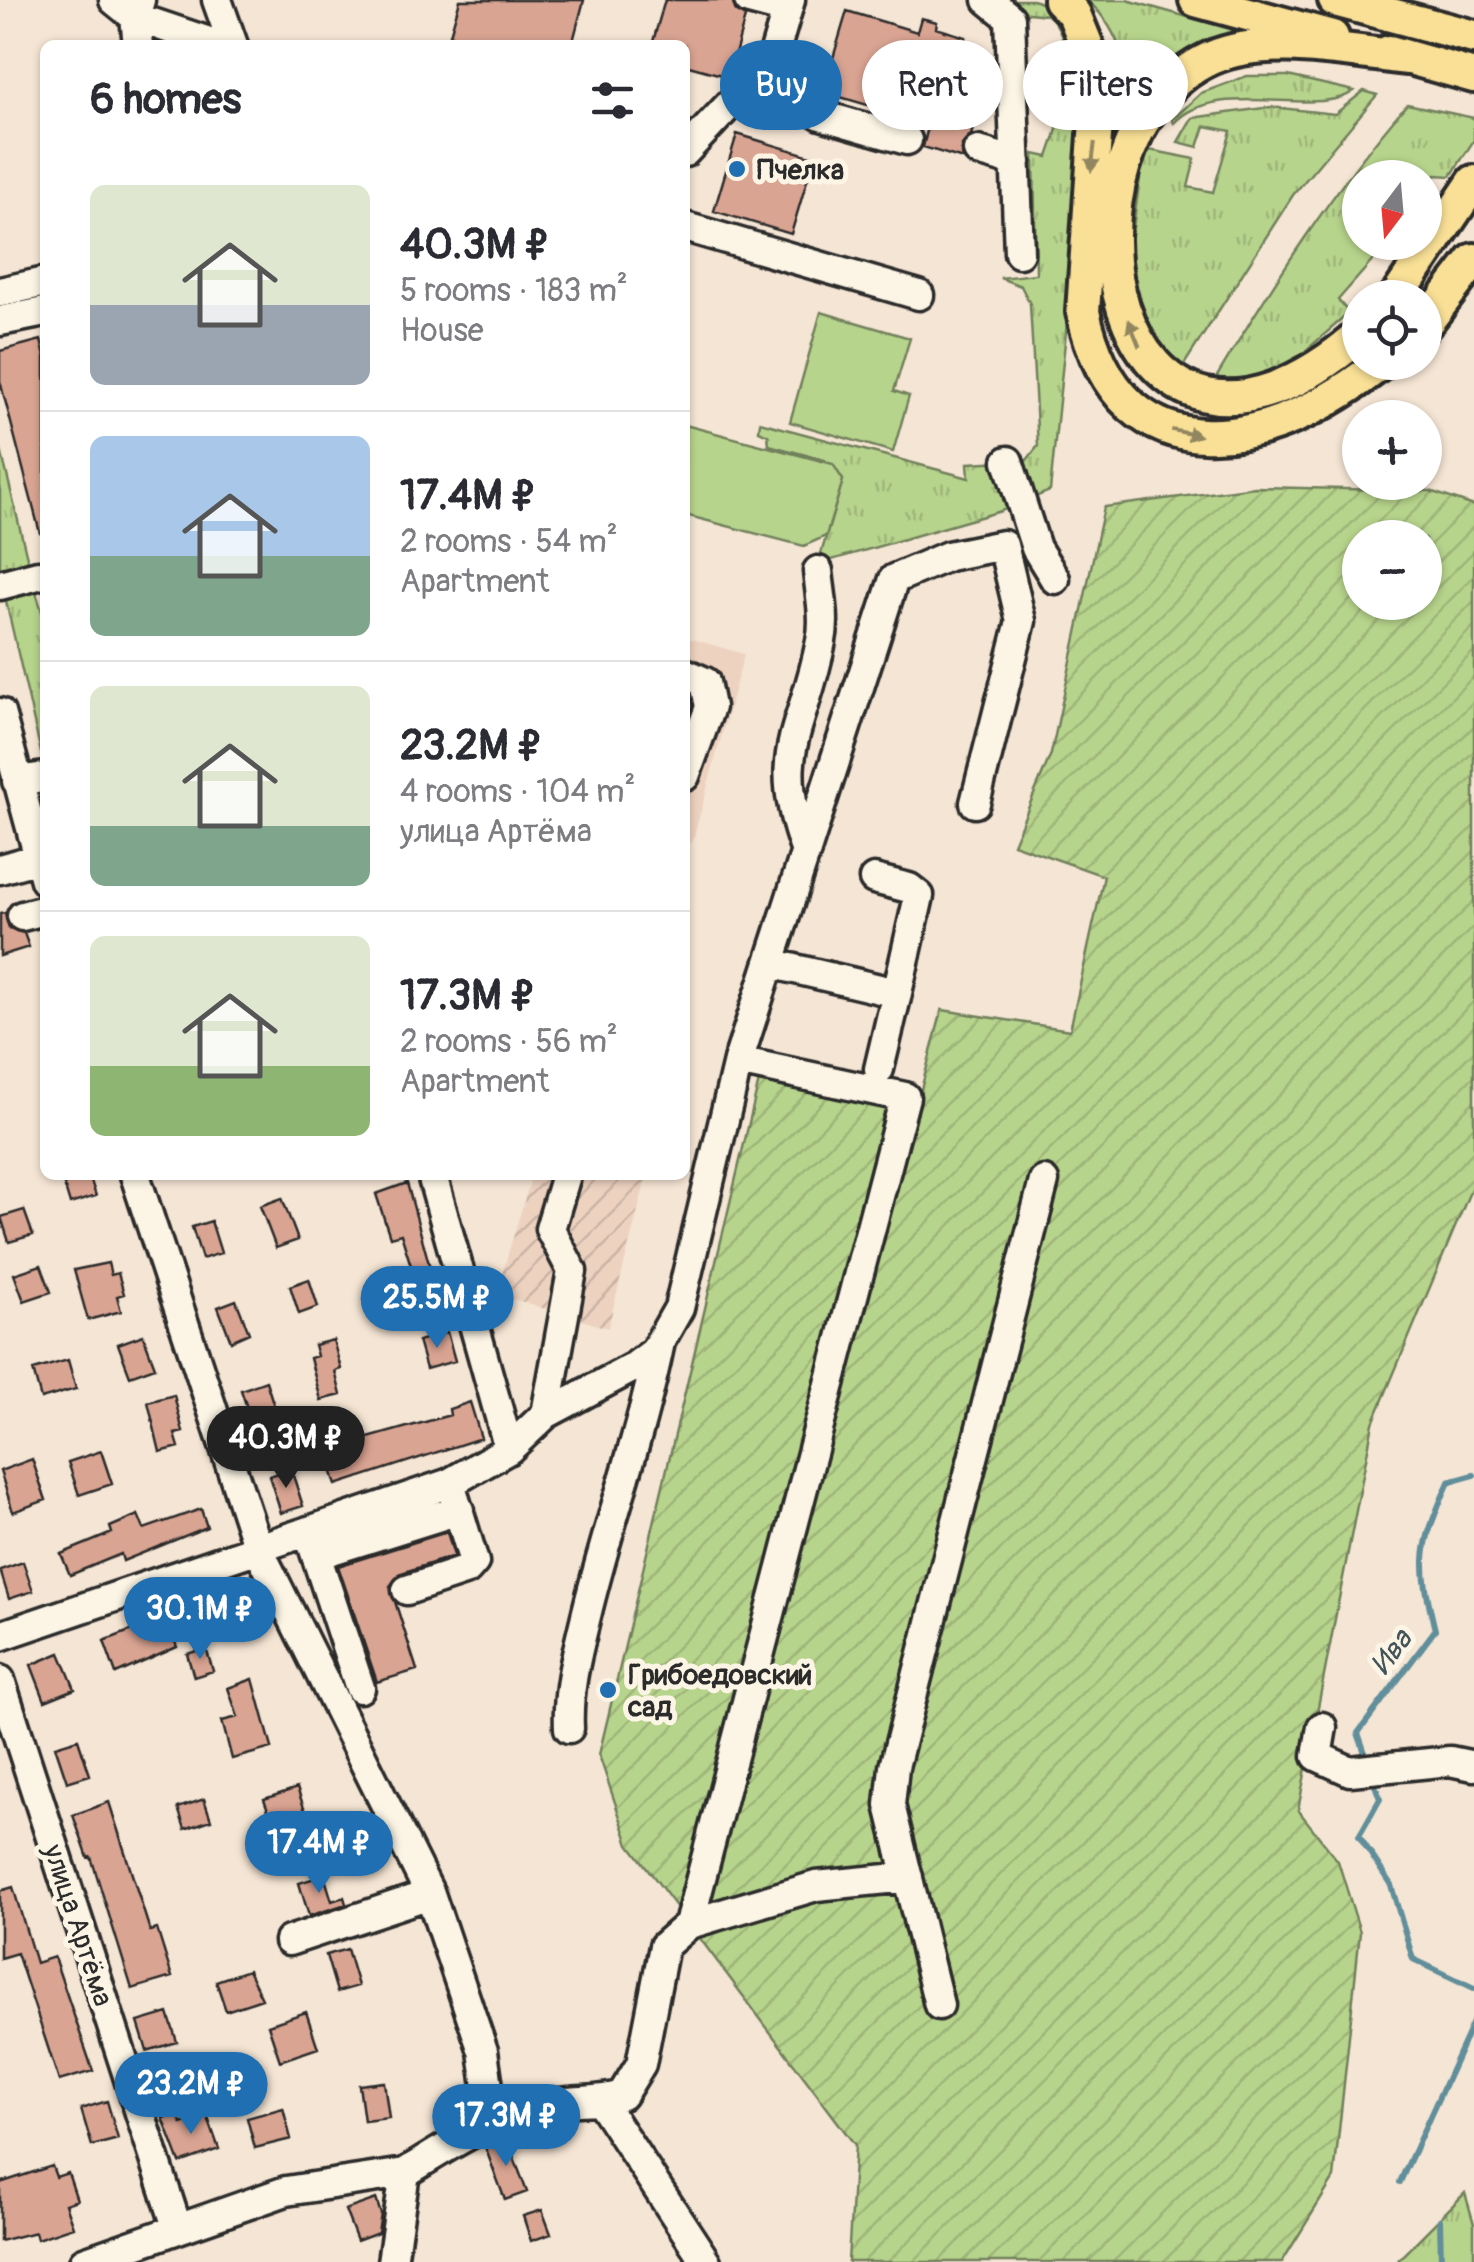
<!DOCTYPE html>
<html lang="en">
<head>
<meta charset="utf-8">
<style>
  :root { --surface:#fff; --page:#f7f7f7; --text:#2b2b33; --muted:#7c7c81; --line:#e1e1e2; --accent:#1f6fb2 }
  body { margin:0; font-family:Pangolin,sans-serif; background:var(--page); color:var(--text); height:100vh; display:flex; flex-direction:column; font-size:38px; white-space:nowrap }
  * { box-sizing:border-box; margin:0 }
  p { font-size:32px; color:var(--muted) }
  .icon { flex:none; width:55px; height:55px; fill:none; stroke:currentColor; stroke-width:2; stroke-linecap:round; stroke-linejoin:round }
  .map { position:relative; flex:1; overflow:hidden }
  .panel { position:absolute; left:40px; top:40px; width:650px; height:1140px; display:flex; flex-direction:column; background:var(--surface); border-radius:15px; box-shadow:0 2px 8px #0004 }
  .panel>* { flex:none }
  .banner { position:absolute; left:720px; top:40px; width:602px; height:90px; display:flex; gap:20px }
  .needle { width:65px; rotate:196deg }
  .buttons { position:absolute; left:1342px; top:160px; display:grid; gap:20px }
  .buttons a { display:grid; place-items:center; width:100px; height:100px; border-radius:50%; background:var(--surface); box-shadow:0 2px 8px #0004; font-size:50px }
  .price { position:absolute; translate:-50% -85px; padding:0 22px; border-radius:35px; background:var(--accent); color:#fff; font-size:32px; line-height:65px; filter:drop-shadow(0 2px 5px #0008) }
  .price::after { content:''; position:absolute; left:50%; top:60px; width:30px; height:22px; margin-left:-15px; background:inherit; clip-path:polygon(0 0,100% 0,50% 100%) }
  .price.selected { background:#222; color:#fff }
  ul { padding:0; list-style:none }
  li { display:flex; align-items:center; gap:30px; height:250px; padding:0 50px }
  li+li { border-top:2px solid var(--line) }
  li span { display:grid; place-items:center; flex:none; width:280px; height:200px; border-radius:15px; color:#555 }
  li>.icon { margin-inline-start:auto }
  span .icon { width:120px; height:120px; fill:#fffc; stroke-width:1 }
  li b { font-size:42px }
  h2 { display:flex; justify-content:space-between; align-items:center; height:120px; padding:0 50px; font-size:42px }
  .pill { padding:0 35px; border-radius:45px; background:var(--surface); box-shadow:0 2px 8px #0004; font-size:35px; line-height:90px }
  .pill.selected { background:var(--accent); color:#fff }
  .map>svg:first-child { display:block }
  .built { fill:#edd2c0 }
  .industrial { fill:url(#industrial-furrows) }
  .grass { fill:url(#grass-tufts); stroke:#71805c; stroke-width:2.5 }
  .garden { fill:url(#garden-furrows); stroke:#71805c; stroke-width:2.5; fill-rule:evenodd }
  .pitch { fill:#b7d48c; stroke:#71805c; stroke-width:2.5 }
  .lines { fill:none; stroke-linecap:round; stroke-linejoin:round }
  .stream { stroke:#618e9b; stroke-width:6 }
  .building { fill:#daa492; stroke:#2b2b2b; stroke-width:2.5 }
  .minor-casing { stroke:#2b2b2b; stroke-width:35 }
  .major-casing { stroke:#2b2b2b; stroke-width:40 }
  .minor { stroke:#fcf5e5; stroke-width:28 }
  .major { stroke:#f9e096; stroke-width:32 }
  .oneway { fill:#928660 }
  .poi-dot { fill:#1f6fb2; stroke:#fcf5e5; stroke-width:4 }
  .labels { text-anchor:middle; stroke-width:10; stroke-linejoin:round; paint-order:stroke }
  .poi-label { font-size:28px; font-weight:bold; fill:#2b2b2b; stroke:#fcf5e5; text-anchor:start }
  .street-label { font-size:28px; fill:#2b2b2b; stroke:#fcf5e5 }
  .water-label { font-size:30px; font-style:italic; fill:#42545a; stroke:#fcf5e5 }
</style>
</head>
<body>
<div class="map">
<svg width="1474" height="2262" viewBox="0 0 1474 2262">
  <defs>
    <pattern id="industrial-furrows" width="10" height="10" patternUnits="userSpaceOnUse" patternTransform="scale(2.5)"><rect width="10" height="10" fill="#edd2c0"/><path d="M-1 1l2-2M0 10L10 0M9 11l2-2" fill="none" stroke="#cbb4a5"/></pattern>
    <pattern id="grass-tufts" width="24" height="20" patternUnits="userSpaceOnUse" patternTransform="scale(2.5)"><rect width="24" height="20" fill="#b7d48c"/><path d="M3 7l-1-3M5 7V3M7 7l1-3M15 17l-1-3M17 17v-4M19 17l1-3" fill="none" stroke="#9eb679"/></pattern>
    <pattern id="garden-furrows" width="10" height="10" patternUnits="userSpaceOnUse" patternTransform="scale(2.5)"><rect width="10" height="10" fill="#b7d48c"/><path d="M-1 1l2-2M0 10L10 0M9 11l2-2" fill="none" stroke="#9eb679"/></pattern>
  </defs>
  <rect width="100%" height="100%" fill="#f5e5d4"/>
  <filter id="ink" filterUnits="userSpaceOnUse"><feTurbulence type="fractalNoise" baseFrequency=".01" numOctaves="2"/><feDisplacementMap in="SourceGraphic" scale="20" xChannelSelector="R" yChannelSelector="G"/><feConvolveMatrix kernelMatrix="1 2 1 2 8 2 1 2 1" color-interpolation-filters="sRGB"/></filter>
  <g filter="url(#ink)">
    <path class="built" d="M685,637L744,654L692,843L685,842Z"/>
    <path class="industrial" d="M532,1175H647L608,1328L496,1294Z"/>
    <path class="grass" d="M999,0C1009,0 1022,0 1032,0C1066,7 1079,64 1090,92L1050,491L1001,511L818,564L843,480L825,460L769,445L768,435L759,431L760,422L969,478L968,463L1027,460L1038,446L1030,304L1021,286L1000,278L1036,274L1034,154L1048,157C1061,123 1081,42 1048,15L1009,11Z
      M1087,0H1127L1252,35L1125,129C1131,80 1126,35 1087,0Z
      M1247,76H1288L1354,91C1318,119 1217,77 1174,123L1172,120L1201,93Z
      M1364,91L1377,95L1293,195L1178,374L1135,319L1129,256L1144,149L1195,159L1188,187L1213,192L1231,131L1205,126L1198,147L1178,142L1192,118L1271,107L1335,114Z
      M1407,104L1474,118V140L1451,176L1436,175L1425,190V178H1360V242L1388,243L1338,300L1349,313L1286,368L1250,386L1213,383C1271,286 1333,189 1407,104Z
      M0,446L29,566L0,573Z
      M34,586L45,621V770L5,597Z
      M1465,2193L1474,2224V2262H1396Z"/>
    <path class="garden" d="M1255,487L1430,491L1474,506V1182L1373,1423L1298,1810L1338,1861L1360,1932L1334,2178L1282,2262H848L855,2145L629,1844L599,1755L762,1068L918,1101L942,1010L1070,1030L1104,876L1013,844L1051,754L1104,507ZM1360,538H1425V602H1360Z"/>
    <path class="pitch" d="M821,312L910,338L894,391L909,396L893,452L790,422Z
      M685,425L833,464L843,480L826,536L804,546L685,515Z"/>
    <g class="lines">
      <path class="stream" d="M1365,1753L1358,1733L1435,1630C1418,1559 1419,1549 1449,1482L1474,1475
        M1375,1785L1380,1799L1359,1836L1391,1885L1413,1959L1474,1988
        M1400,2182L1474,2020
        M1440,2220L1441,2262"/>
    </g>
    <path class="building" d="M460,0H584L572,45H447Z
      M665,0H732L736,12L745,17L729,77L685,65V45H652Z
      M847,11L917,32L921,18L937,22L936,28L966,37L948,98L980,107L971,135L962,145L963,159L923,147L929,123L823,92Z
      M737,134L814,157L791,234L714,211Z
      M41,340L45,357V532L40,533L0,381V351Z
      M5,913L9,928L24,933L29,947L0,956V914Z
      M80,1175H89L96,1196L70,1204L63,1181Z
      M407,1183L438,1297L416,1304L407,1275L413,1272L401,1234L390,1237L376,1194Z
      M282,1198L298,1240L276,1248L260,1206Z
      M24,1210L33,1235L9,1242L1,1217Z
      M211,1221L221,1253L202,1259L192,1227Z
      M108,1263L111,1275L118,1273L124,1294L117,1296L121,1311L88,1320L74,1270Z
      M41,1265L51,1292L24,1301L14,1274Z
      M309,1279L318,1307L299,1314L290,1286Z
      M236,1300L249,1333L231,1341L218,1307Z
      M447,1332L455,1361L426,1369L418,1341Z
      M143,1335L155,1367L130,1376L118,1344Z
      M333,1340L341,1369L335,1371L341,1395L321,1400L310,1358L317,1356L314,1345Z
      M68,1360L76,1389L41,1399L33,1370Z
      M266,1381L274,1406L249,1414L241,1390Z
      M174,1395L183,1432L175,1434L179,1447L160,1452L148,1402Z
      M470,1402L481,1438L336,1485L325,1450L450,1415L449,1409Z
      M101,1451L112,1484L79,1495L68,1462Z
      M32,1459L46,1500L13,1512L0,1471Z
      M291,1469L303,1506L281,1513L269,1476Z
      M201,1509L207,1527L123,1561L121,1554L70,1575L61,1554L112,1533L110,1527L138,1515L144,1529Z
      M447,1532L454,1556L401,1573L390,1586L417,1670L377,1682L338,1566Z
      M23,1562L33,1591L9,1599L0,1570Z
      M231,1597L241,1626L216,1634L207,1605Z
      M166,1617L177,1647L116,1674L104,1641Z
      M206,1648L213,1671L194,1677L187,1654Z
      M60,1653L75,1689L45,1701L31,1665Z
      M253,1679L272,1748L232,1759L222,1721L238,1717L228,1688Z
      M78,1739L90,1775L67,1782L55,1746Z
      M297,1788L310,1824L277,1835L264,1799Z
      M204,1799L211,1820L185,1829L178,1808Z
      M109,1802L150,1931L157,1929L172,1977L132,1989L91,1857L88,1858L73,1815Z
      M324,1875L332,1901L344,1897L346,1904L309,1916L299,1883Z
      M13,1887L36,1963L54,1957L93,2071L59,2081L17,1953L0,1958V1891Z
      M347,1949L358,1986L337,1992L326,1955Z
      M248,1970L262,1999L226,2011L216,1981Z
      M306,2012L318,2048L280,2061L268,2025Z
      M168,2013L177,2042L147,2051L138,2022Z
      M384,2082L389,2118L364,2121L359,2085Z
      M107,2101L118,2139L92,2146L81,2109Z
      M283,2108L291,2139L255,2148L247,2118Z
      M178,2113L182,2124L207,2115L219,2149L180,2163L163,2118Z
      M507,2139L527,2192L505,2200L485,2147Z
      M52,2166L56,2177L68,2173L77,2200L65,2204L73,2227L37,2239L35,2232L0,2241V2183Z
      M376,2199L381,2214L378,2233L357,2241L345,2210Z
      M542,2210L551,2234L531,2241L523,2216Z"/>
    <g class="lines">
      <g class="minor-casing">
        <path id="minor" d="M114,0L135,17L138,45
          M140,0L135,17L218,45
          M217,0L233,45
          M749,0L787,10
          M988,0L1010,18L1019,253
          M767,79L821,115L907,140
          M978,151L1016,162
          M685,152L732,102L767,79L790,0
          M685,227L919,295
          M0,292L45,282
          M0,321L45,312
          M1008,461L1036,548L1055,579
          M0,585L38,575
          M685,673L705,682L710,707L685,776
          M0,713L45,880
          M17,781L45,777
          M806,852C769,751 803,734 821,641C826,619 820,593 818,571
          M0,869L39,858
          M22,916L45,910
          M770,963L897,993L919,896L909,888L874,879
          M879,1069L897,993
          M135,1175L258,1548L430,1894L483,2051L489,2094L481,2125
          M432,1175L509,1449
          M546,1414L572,1271L550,1229L566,1175
          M308,1531L360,1688
          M316,1555L459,1510
          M407,1590L467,1570L474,1562L450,1483
          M0,1636L450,1483L509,1449L546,1414L634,1367L654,1352L679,1308L738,1061L894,579L948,556L1003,545L1021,621L975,803
          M0,1680L177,2227
          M1322,1727L1317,1756L1350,1771L1450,1761L1474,1766
          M569,1728C567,1689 577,1654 586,1616C608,1524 641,1435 660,1342
          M689,1924L905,1097L738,1061
          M289,1941L430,1894
          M939,2005L890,1805L894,1767L1044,1181
          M601,2102L706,2262
          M84,2262L286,2191L405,2173
          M392,2262L405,2173C452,2143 498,2114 553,2104C577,2099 599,2103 622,2095L641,2064L664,1946L689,1924L816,1886L908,1877"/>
      </g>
      <g class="major-casing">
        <path id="major" d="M1060,0L1074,14L1099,76L1083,312C1121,486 1276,450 1382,362
          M1196,0L1332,37
          M1335,0L1474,37
          M1389,52L1474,76
          M1396,298L1474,182
          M1425,324L1474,260
          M1360,335C1106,552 1033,139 1211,58C1268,33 1349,52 1408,58"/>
      </g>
      <use href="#minor" class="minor"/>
      <use href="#major" class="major"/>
    </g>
    <defs><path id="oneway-solid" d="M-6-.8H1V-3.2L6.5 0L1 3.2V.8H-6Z" transform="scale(2.5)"/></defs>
    <g class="oneway">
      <use href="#oneway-solid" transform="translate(1093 157) rotate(97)"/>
      <use href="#oneway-solid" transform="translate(1134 333) rotate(-112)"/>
      <use href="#oneway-solid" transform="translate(1186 433) rotate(12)"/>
    </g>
  </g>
  <g class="poi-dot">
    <circle cx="737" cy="169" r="10"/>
    <circle cx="608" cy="1690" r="10"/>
  </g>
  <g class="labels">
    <g class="poi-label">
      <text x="757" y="179">Пчелка</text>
      <text x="628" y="1684">Грибоедовский<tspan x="628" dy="32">сад</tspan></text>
    </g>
    <g class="street-label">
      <text transform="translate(79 1925) rotate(72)" y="10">улица Артёма</text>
    </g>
    <g class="water-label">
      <text transform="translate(1391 1652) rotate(-53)" y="10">Ива</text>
    </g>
  </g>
</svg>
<div class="buttons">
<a><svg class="needle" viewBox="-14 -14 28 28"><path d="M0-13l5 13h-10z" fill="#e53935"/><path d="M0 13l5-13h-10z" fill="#7c7c81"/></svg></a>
<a><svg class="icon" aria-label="locate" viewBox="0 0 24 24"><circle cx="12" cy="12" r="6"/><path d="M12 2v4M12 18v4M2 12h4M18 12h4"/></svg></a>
<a>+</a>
<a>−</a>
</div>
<b class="price" style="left:437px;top:1351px">25.5M ₽</b>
<b class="price selected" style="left:286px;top:1491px">40.3M ₽</b>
<b class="price" style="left:200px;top:1662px">30.1M ₽</b>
<b class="price" style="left:319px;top:1896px">17.4M ₽</b>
<b class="price" style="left:191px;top:2137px">23.2M ₽</b>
<b class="price" style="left:506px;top:2169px">17.3M ₽</b>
<div class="banner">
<a class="pill selected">Buy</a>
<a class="pill">Rent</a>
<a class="pill">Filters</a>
</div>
<section class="panel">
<h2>6 homes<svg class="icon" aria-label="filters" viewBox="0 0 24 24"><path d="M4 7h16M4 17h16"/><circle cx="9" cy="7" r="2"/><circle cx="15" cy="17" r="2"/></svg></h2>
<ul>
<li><span style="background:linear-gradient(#dfe7d0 60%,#9aa5b1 0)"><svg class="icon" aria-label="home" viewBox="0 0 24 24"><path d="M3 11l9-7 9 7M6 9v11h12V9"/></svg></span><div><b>40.3M ₽</b><p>5 rooms · 183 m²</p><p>House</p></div></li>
<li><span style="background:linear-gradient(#a9c7e8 60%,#7fa58c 0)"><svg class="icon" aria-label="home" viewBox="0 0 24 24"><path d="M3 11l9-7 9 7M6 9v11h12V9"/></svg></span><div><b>17.4M ₽</b><p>2 rooms · 54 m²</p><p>Apartment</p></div></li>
<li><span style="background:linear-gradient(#dfe7d0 70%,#7fa58c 0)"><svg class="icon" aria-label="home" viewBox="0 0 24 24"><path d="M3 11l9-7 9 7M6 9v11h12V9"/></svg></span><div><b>23.2M ₽</b><p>4 rooms · 104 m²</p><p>улица Артёма</p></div></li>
<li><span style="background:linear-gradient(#dfe7d0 65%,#8fb573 0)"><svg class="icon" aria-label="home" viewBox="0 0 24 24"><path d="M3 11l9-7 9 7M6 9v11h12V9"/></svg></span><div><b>17.3M ₽</b><p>2 rooms · 56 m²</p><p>Apartment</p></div></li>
</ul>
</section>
</div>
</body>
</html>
